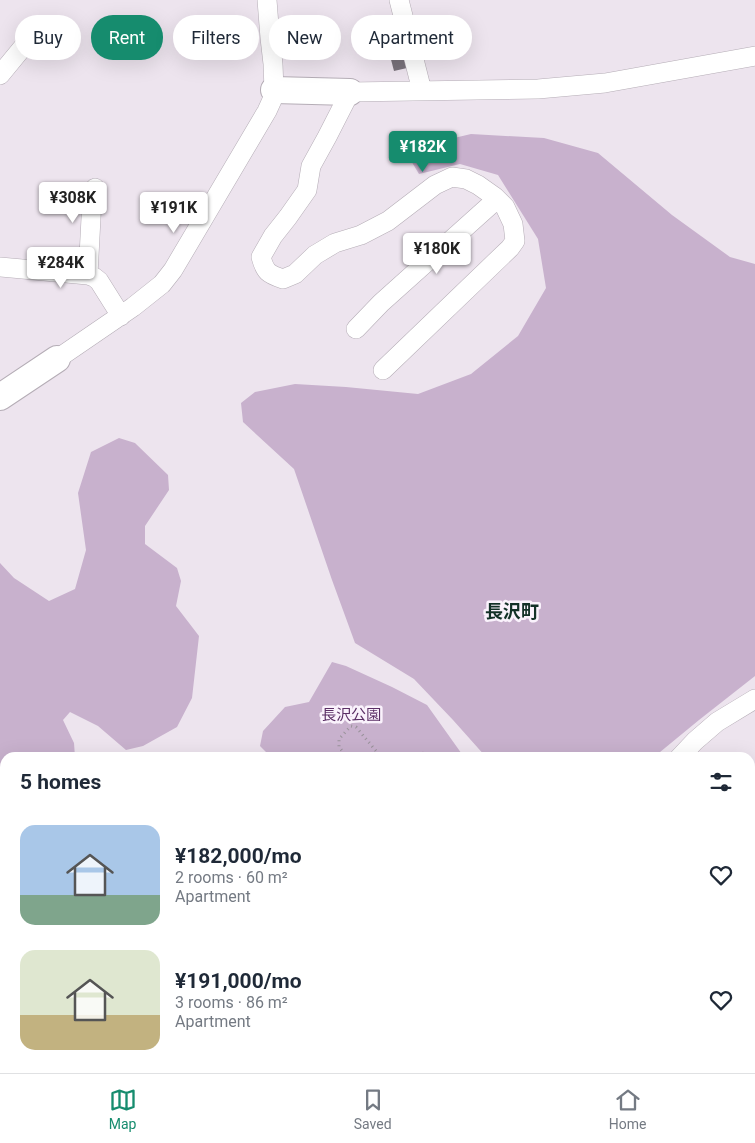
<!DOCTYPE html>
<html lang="en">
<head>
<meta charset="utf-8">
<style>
  :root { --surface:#fff; --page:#f2f2f3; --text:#1f2937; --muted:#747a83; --line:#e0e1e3; --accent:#168c6e }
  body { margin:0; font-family:Roboto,"Noto Sans JP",sans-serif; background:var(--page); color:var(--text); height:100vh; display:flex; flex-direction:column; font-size:19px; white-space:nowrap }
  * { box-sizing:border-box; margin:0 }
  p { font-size:16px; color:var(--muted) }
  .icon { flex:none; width:28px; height:28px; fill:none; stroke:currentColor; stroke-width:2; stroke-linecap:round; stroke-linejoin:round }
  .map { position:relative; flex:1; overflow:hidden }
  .panel { position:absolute; left:0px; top:752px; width:755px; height:321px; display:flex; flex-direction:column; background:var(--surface); border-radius:15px 15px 0 0; box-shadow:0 5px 20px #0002 }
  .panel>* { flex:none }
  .banner { position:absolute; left:15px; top:15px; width:500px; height:45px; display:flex; gap:10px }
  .price { position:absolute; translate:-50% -42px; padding:0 11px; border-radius:5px; background:#fff; color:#222; font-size:16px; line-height:32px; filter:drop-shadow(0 1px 2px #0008) }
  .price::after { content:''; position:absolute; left:50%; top:30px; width:15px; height:11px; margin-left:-8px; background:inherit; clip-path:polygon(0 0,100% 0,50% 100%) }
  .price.selected { background:var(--accent); color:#fff }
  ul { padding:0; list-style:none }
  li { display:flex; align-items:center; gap:15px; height:125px; padding:0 20px }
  li span { display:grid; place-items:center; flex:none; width:140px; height:100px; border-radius:15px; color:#555 }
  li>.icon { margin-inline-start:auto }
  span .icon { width:60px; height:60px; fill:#fffc; stroke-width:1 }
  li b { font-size:21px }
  h2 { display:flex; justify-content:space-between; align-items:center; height:60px; padding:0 20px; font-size:21px }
  .chip { padding:0 18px; border-radius:22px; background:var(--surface); box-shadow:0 5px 20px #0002; font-size:18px; line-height:45px }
  .chip.selected { background:var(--accent); color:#fff }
  .menu { display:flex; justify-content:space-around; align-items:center; height:70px; border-top:1px solid var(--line); background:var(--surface); font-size:14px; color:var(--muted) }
  .menu a { display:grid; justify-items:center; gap:2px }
  .menu .selected { color:var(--accent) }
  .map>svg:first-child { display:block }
  .green { fill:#c8b1cd }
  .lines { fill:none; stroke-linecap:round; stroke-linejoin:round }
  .stream { stroke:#ae8cb6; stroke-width:5.5 }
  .building { fill:#7a737c }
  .lane-casing { stroke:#b5adb6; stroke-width:11 }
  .street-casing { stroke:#b5adb6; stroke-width:20 }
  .secondary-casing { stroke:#b5adb6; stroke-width:28 }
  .path { stroke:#99929a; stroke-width:3; stroke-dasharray:1 4; stroke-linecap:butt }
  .lane { stroke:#fff; stroke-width:10 }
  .street { stroke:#fff; stroke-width:19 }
  .secondary { stroke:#fff; stroke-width:26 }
  .rail-casing { stroke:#726d73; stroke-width:5.5 }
  .rail { stroke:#faf2fc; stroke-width:4; stroke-dasharray:11; stroke-linecap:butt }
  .labels { text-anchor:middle; stroke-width:5; stroke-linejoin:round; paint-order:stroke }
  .park-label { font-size:15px; fill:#5b2f65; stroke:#faf2fc }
  .quarter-label { font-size:18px; font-weight:bold; fill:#133127; stroke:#faf2fc }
</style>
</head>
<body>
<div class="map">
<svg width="755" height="1073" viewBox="0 0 755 1073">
  <rect width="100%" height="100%" fill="#ede4ee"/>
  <path class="green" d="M471,134L544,138L598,153L672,215L730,257L755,264V676L699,720L654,757H486L453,720L414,679L355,643L332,580L294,469L243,422L241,403L255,392L295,384L346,387L418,394L471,374L518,336L546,288L538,239L498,175L460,164L419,174L410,159L433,143Z
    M119,438L135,443L168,475L169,490L145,526V544L177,568L181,581L176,606L199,636L192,698L177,727L143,746L126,750L98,726L70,712L63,720L74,743L75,757L5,758V831L0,828V563L14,578L49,601L75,589L86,550L78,493L91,452Z
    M332,662L346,666L392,687L427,705L464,757H271L260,746L263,731L285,707L309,702Z"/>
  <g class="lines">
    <path class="stream" d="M750,841L755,839
      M549,1073L553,1069"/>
  </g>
  <path class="building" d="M402,45L407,68L394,71L388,48Z"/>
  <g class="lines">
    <g class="lane-casing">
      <path id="lane" d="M0,917L5,920"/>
    </g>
    <g class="street-casing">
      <path id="street" d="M399,0L422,91
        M0,75L23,47
        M0,267L88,275L94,277L99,281L121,316
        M88,275L92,199L93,191L95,188
        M356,329L381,303L497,199
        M57,359L133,307L162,284L173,270L267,111L272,100L274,90L273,64L270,38L267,0
        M383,370L510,248L515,241L513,224L505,207L495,197L478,185L466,179L452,177L435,185L388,221L361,235L335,243L315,255L295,274L283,279C268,274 265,272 261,257L273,236L288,217L307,190L311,166L327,137L350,92L538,89L605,83L755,56
        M679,758L695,741L717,722L755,699
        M750,853L755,851
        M12,1073L13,1069
        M383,1073L388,1069
        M510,1073L518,1069"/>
    </g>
    <g class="secondary-casing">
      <path id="secondary" d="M274,90L350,92
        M0,397L57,359"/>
    </g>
    <path class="path" d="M348,758L339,747V739L351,726L356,727L382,758
      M423,758L424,752"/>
    <use href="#lane" class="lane"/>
    <use href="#street" class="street"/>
    <use href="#secondary" class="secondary"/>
    <g class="rail-casing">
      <path id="rail" d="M750,982L755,978
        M646,1073L651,1069"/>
    </g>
    <use href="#rail" class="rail"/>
  </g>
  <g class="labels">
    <g class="park-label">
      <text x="351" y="720">長沢公園</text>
    </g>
    <g class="quarter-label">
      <text x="512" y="618">長沢町</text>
    </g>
  </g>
</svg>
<b class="price selected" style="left:423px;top:173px">¥182K</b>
<b class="price" style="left:73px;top:224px">¥308K</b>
<b class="price" style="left:174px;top:234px">¥191K</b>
<b class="price" style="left:437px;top:275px">¥180K</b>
<b class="price" style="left:61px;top:289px">¥284K</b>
<div class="banner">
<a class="chip">Buy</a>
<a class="chip selected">Rent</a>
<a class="chip">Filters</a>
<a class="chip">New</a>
<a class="chip">Apartment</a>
</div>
<section class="panel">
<h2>5 homes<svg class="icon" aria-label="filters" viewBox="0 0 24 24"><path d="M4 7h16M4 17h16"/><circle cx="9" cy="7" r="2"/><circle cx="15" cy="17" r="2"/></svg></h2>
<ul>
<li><span style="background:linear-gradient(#a9c7e8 70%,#7fa58c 0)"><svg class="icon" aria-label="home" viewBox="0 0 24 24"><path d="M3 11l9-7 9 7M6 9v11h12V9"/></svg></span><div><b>¥182,000/mo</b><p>2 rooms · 60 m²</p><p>Apartment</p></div><svg class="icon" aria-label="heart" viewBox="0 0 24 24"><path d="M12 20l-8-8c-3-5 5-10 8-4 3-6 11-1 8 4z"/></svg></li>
<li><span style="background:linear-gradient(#dfe7d0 65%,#c2b280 0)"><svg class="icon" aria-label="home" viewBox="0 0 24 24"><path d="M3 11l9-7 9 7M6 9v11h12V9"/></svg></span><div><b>¥191,000/mo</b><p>3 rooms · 86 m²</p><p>Apartment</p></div><svg class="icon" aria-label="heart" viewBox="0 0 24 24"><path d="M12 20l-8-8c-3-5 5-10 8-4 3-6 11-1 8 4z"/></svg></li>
</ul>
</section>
</div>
<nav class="menu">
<a class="selected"><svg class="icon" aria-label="map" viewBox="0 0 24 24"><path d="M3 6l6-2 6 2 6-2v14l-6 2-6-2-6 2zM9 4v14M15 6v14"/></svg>Map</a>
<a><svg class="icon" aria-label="saved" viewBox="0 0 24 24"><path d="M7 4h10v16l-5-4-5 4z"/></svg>Saved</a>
<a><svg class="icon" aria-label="home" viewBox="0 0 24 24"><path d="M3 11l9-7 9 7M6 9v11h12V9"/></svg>Home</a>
</nav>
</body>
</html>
